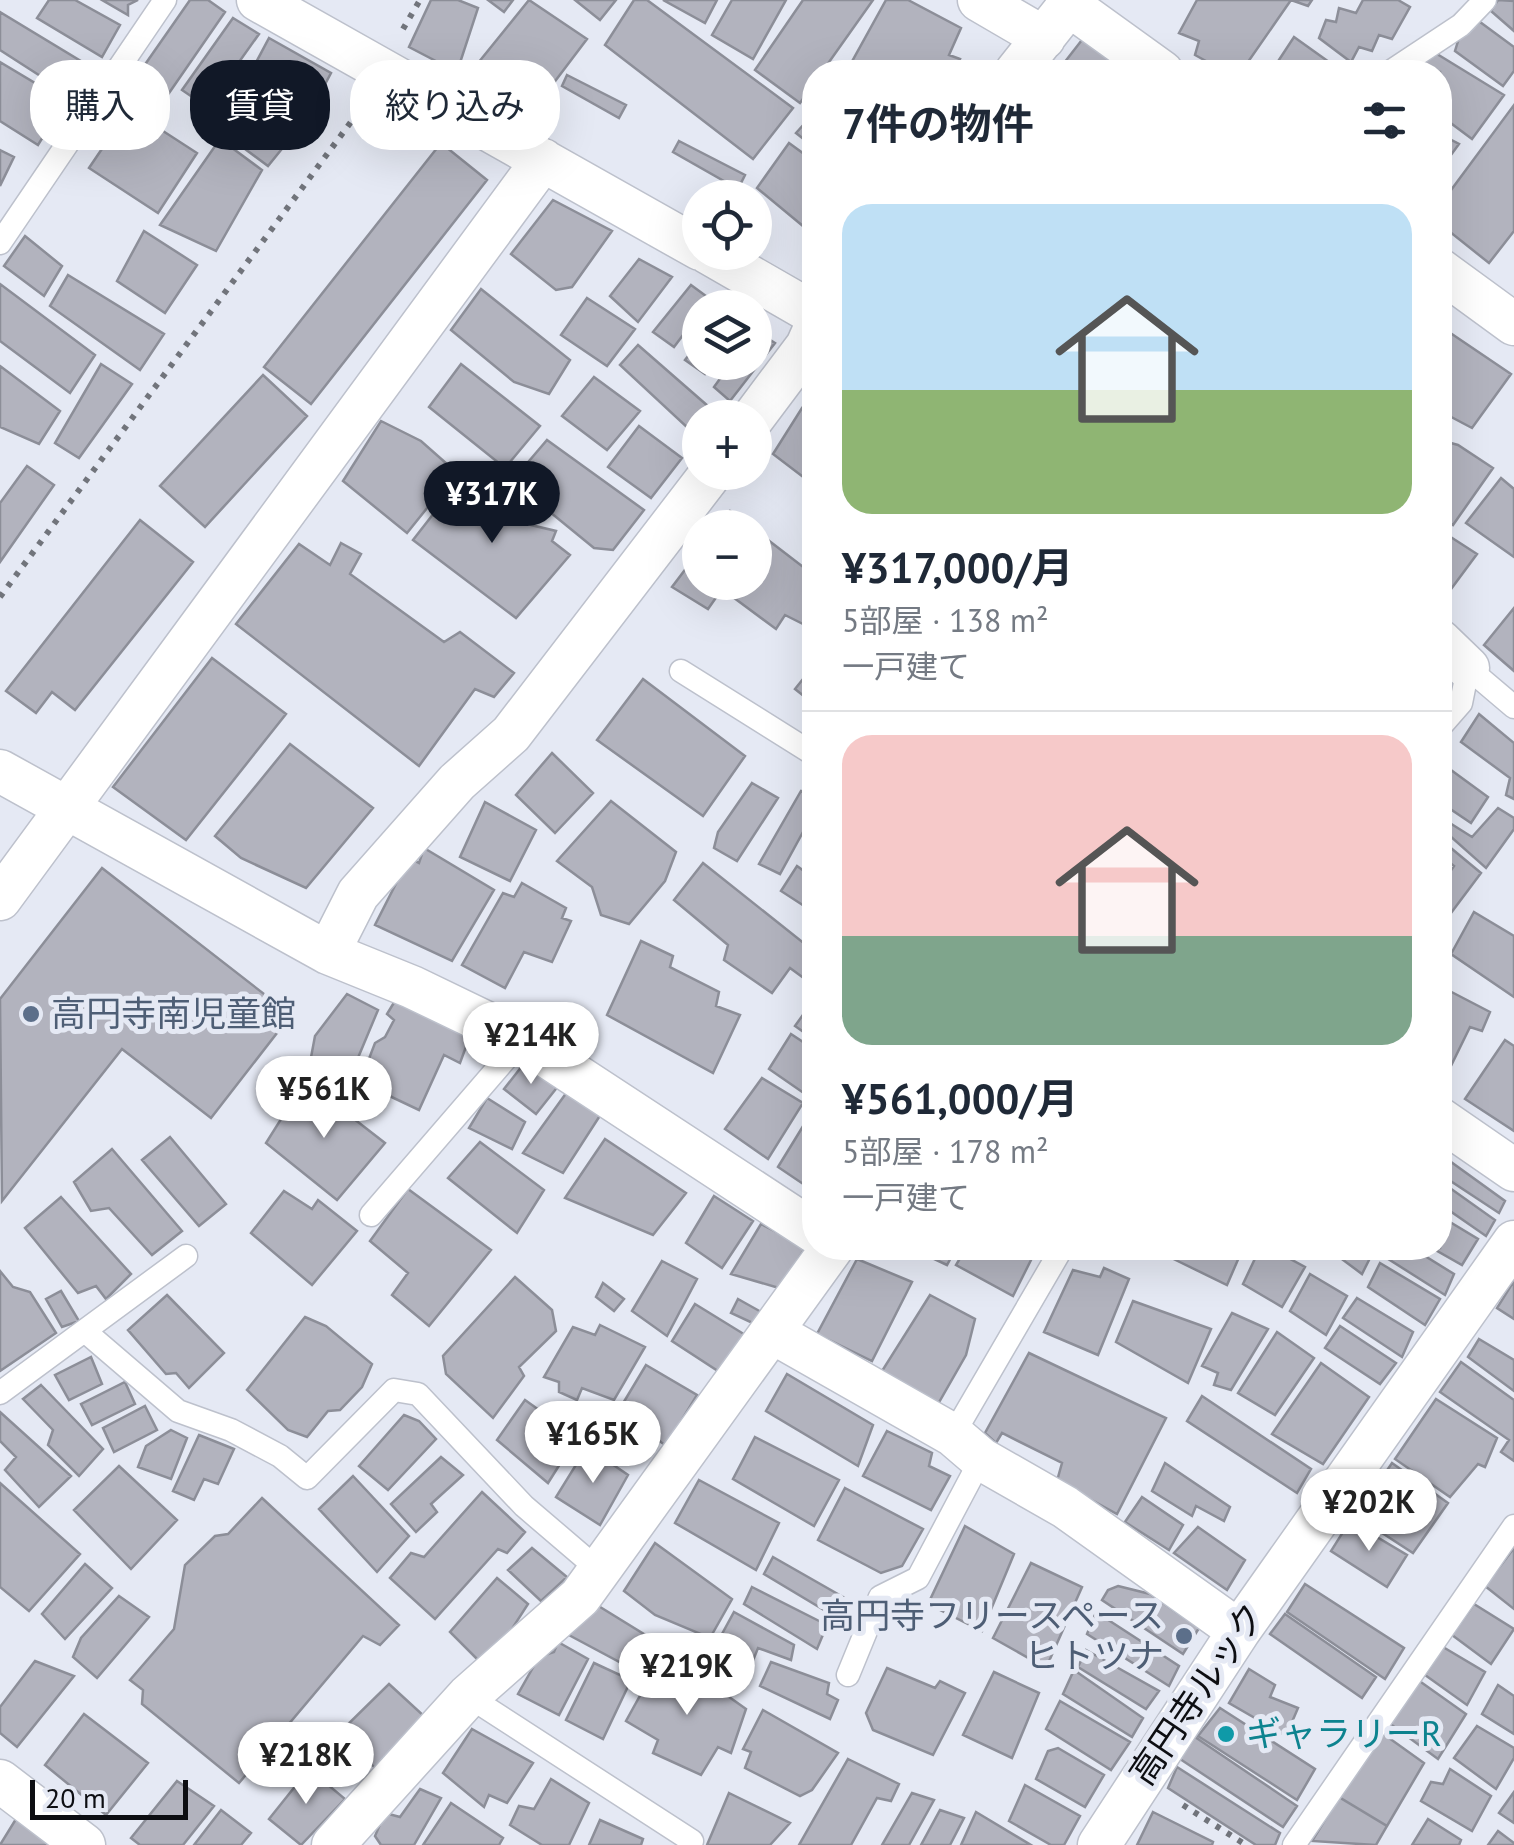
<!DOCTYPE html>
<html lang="ja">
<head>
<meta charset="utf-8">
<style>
  :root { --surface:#fff; --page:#f6f6f7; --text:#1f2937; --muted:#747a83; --line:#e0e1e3; --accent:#111827 }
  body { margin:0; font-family:"PT Sans","Noto Sans JP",sans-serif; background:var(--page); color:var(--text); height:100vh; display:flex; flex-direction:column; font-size:38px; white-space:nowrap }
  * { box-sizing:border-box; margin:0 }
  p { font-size:32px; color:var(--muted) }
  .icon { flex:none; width:55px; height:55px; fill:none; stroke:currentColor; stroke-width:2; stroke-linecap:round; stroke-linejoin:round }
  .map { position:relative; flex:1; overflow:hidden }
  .panel { position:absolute; left:802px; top:60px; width:650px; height:1200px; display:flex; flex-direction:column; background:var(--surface); border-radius:40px; box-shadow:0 10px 40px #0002 }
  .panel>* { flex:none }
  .top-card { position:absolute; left:30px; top:60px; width:622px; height:90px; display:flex; gap:20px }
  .tools { position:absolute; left:682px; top:180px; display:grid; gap:20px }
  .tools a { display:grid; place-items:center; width:90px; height:90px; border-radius:50%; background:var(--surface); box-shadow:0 10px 40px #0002; font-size:50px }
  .scale { position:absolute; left:30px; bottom:25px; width:158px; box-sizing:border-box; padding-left:10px; border:5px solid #0d0e12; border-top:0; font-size:28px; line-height:35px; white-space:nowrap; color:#0d0e12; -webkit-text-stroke:8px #e5e9f4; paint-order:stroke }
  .price { position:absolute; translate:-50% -85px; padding:0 22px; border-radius:35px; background:#fff; color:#222; font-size:32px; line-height:65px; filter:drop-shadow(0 2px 5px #0008) }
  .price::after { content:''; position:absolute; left:50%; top:60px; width:30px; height:22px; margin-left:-15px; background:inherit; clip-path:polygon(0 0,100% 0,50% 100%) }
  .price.selected { background:var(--accent); color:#fff }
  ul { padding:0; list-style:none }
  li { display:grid; align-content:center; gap:20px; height:530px; padding:0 40px }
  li+li { border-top:2px solid var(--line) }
  li span { display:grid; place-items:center; height:310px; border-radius:30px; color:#555 }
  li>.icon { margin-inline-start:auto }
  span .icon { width:180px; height:180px; fill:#fffc; stroke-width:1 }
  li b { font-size:42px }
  h2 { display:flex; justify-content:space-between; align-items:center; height:120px; padding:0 40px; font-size:42px }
  .chip { padding:0 35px; border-radius:40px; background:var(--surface); box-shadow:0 10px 40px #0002; font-size:35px; line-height:90px }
  .chip.selected { background:var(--accent); color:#fff }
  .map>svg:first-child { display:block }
  .building { fill:#b2b3be; stroke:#8c8e98; stroke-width:2.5 }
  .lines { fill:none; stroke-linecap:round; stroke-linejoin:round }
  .lane-casing { stroke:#bdc1cc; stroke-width:25 }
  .street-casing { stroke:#bdc1cc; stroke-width:45 }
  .path { stroke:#71747b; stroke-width:6; stroke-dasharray:5 8; stroke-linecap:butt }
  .lane { stroke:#fff; stroke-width:22 }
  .street { stroke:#fff; stroke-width:42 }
  .service-dot { fill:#5c6f8a; stroke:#e5e9f4; stroke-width:4 }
  .culture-dot { fill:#0f9aa8; stroke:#e5e9f4; stroke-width:4 }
  .labels { text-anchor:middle; stroke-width:10; stroke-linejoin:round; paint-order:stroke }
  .service-label { font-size:35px; fill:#4e5e75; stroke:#e5e9f4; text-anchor:start }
  .street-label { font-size:35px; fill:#0d0e12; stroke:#e5e9f4 }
  .culture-label { font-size:35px; fill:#0d838f; stroke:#e5e9f4; text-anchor:start }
</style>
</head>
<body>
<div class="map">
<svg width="1514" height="1845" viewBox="0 0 1514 1845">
  <rect width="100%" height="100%" fill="#e5e9f4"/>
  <path class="building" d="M49,0H75L120,25L102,57L37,18Z
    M102,0H138L128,5V15Z
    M190,0H208L225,12L167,96L137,76Z
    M431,0H458L478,8L457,72L409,47Z
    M488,0H513L504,12Z
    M529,0L587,39L531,113L474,68Z
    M575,0H616L600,20Z
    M634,0H647L793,108L753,159L605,45Z
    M663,0H717L705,23Z
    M732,0H786L753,59L712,35Z
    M803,0H873L822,72H815V82L800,103L755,70Z
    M886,0H908L961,28L949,55L960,59L954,72H885L873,68L871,72H861L849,67Z
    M1197,0H1312L1308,6L1291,0L1241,72H1226L1195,55L1199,41L1179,33Z
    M1363,0H1398L1410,7L1392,39L1379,35L1372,51L1359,47L1351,62L1319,38L1326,20L1336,22L1339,8L1356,13Z
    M1498,0L1514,1V31L1491,11Z
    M0,12L89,66L73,97L0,50Z
    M233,18L259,34L207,107L182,90Z
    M1480,22L1514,47V71L1503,86L1455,51L1459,38Z
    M1085,36L1127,72H1057Z
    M1294,37L1343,72H1271Z
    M269,38L331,73L313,107L252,70Z
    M1437,54L1504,95L1472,139L1440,115V72H1410Z
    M0,62L65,101L38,145L0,121Z
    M567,75L626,105L619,118L562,86Z
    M241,83L305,129L296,141L235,97Z
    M225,104L285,145L268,166L210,123Z
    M1514,105V231L1489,263L1440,224V205Z
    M129,109L197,153L158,213L89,168Z
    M815,112V148L796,133Z
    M1440,134L1459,144L1440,170Z
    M220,139L262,170L216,251L160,225Z
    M679,141L745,175L738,189L673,152Z
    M441,143L487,180L311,404L264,367Z
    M789,143L815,162V236L757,188Z
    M0,150L14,157L0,186Z
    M553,200L612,231L572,287L556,290L511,254Z
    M144,231L197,265L165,313L117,281Z
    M25,236L62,266L44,296L4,266Z
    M639,259L672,277L638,322L610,296Z
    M68,275L164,334L140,370L50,306Z
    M0,284L95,355L70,393L0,341Z
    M691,285L710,299L674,347L653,332Z
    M481,289L570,360L549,394L514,382L451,330Z
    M587,298L635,329L607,366L561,335Z
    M1440,326L1511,374L1472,428L1440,411Z
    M756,331L775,343L730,401L714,387L732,362H755Z
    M700,341V362H714L705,374L685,360Z
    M638,345L709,407L690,430L620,365Z
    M101,364L132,384L79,458L55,443Z
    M461,364L540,426L505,468L429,407Z
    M0,366L60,411L39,444L0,427Z
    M263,375L307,416L205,527L160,486Z
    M594,377L640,411L607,450L562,416Z
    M802,408L815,416V486L773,454Z
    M381,421L421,441L456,472L407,533L343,481Z
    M639,426L682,458L651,498L608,467Z
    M547,440L644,510L613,550L594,548L512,481Z
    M1440,440L1458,445L1493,468L1453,525L1440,517Z
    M27,466L54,485L0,562V503Z
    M466,472L531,525L556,531L552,541L570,555L516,618L413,540Z
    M1501,478L1514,489V557L1466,523Z
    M730,511L752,528H717Z
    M140,520L193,562L75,710L52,692L36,713L6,691Z
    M755,530L815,576V630L785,615L776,629L722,589L708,609L672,587L700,550V582H755Z
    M1446,534L1477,554L1440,604V542Z
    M341,543L361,554L350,574L444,642L460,632L514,673L494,697L475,689L419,766L236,624L299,544L330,565Z
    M1514,608V671L1484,645Z
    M212,658L286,714L186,840L113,787Z
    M815,664V705L795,689Z
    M643,679L745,756L703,816L597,740Z
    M1479,714L1514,743V799L1506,795L1510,778L1461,742Z
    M290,744L373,808L306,888L241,858L215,836Z
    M552,753L593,793L555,833L516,795Z
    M1440,762L1488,797L1471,823L1440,802Z
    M752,783L778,798L737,861L714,848L718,832Z
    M801,791L815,796V810L780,874L759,864Z
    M611,801L676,852L665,881L629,924L601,915L592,887L557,861Z
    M485,802L536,830L510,881L460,857Z
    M1498,808L1514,818V829L1486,868L1441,828L1445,820L1472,837Z
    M1440,839L1481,873L1448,917L1440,911V886L1454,866L1440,855Z
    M424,848L494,890L452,961L375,925L409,858L419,863Z
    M703,863L815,952V964L805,979L790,968L772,993L724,960L728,945L674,900Z
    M797,866L815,879V913L781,891Z
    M102,868L291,1015L211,1118L122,1049L2,1201L0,999Z
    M522,883L566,908L562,918L571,921L552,962L524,952L505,988L462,965L503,893L514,897Z
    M1474,912L1514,936V997L1451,954Z
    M641,941L673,956L670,967L719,992L716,1006L740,1015L713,1073L607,1015Z
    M1440,986L1490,1012L1482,1031L1470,1027L1446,1076L1440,1073Z
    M347,994L378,1010L347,1084L309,1068L315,1036Z
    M398,996L471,1033L460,1063L444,1055L419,1110L360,1082L375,1043L385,1037L394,1020L387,1014Z
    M815,998V1040L795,1026Z
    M791,1034L815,1050L811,1098L769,1069Z
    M1505,1040L1514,1046V1131L1465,1099Z
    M526,1061L559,1085L536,1114L504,1089Z
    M762,1078L803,1103L768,1159L725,1129Z
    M305,1081L385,1143L337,1200L266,1143Z
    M567,1092L601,1114L563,1173L523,1153Z
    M487,1098L525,1122L512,1149L469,1128Z
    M805,1123L815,1128V1192L778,1167Z
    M170,1137L226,1204L199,1226L142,1160Z
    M605,1139L686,1193L653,1235L565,1198Z
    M480,1142L544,1190L517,1233L448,1178Z
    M112,1149L182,1231L152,1255L109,1208L91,1211L74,1182Z
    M1440,1154L1505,1201L1499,1213L1440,1174Z
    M1440,1181L1495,1220L1486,1236L1440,1204Z
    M408,1189L491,1250L429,1326L392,1295L408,1273L370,1241Z
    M284,1191L312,1209L318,1200L357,1231L312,1285L251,1233Z
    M714,1196L753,1221L722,1268L686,1243Z
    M61,1197L131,1274L106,1299L96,1286L78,1293L25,1228Z
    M1440,1216L1478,1239L1462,1265L1432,1248H1440Z
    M761,1224L806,1247L779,1288L731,1274Z
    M911,1248H956L947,1265Z
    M966,1248H1037L1013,1296L956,1265Z
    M1151,1248H1243L1227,1285Z
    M1260,1248H1270L1305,1267L1282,1307L1243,1284Z
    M1327,1248H1375L1362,1274Z
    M1386,1248H1412L1454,1274L1445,1295L1382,1255Z
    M857,1259L912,1282L872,1361L817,1334Z
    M662,1261L697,1279L667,1336L632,1311Z
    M1380,1263L1440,1299L1425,1325L1368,1287Z
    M1104,1268L1129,1279L1098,1355L1044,1332L1073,1270L1100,1277Z
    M0,1271L13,1287L30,1292L56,1333L0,1371Z
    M1310,1274L1347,1296L1326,1335L1290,1311Z
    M515,1277L552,1310L556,1331L519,1367L524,1376L493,1418L446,1374L443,1356Z
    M1514,1281V1319L1497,1308Z
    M603,1283L624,1299L614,1311L596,1297Z
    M61,1291L79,1321L62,1327L46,1299Z
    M167,1295L224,1353L189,1388L176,1373L166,1374L128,1330Z
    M930,1295L975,1319L966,1355L938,1404L882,1371Z
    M1357,1298L1413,1332L1402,1357L1343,1318Z
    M738,1299L763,1313L757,1325L731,1313Z
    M1133,1301L1211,1329L1188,1383L1116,1342Z
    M695,1304L747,1336L721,1373L672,1341Z
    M1232,1313L1268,1329L1231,1390L1214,1385L1218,1373L1202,1366Z
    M305,1317L326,1326L372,1364L362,1387L340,1410L328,1411L307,1437L288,1430L247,1390Z
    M600,1325L645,1347L614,1400L582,1388L577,1400L559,1392V1382L544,1377L573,1327L595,1335Z
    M1340,1326L1396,1363L1380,1384L1325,1348Z
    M1277,1332L1314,1358L1275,1415L1238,1393Z
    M1479,1339L1514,1360V1391L1468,1357Z
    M1029,1353L1166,1418L1117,1514L1057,1481L1062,1463L1002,1433L996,1443L985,1433Z
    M91,1357L102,1384L69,1400L55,1375Z
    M1461,1362L1514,1400V1461L1501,1452L1509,1440L1440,1392Z
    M1321,1363L1369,1397L1323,1464L1272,1434Z
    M646,1365L697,1395L666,1446L619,1410Z
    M787,1374L873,1425L858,1466L766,1411Z
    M125,1382L135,1404L92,1425L81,1404Z
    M41,1385L103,1449L79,1476L48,1445L53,1430L23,1399Z
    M1202,1396L1311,1469L1297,1493L1187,1421Z
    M1436,1399L1497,1438L1485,1467L1478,1464L1450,1497L1395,1459Z
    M525,1400L577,1437L548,1483L497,1440Z
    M145,1406L157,1430L114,1452L103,1428Z
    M0,1412L71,1476L39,1507L5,1470L16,1457L0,1441Z
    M404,1415L419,1421L436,1439L388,1490L359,1466Z
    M171,1430L187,1438L171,1479L138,1467L146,1446Z
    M887,1431L932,1453L929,1466L950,1476L931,1510L863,1476Z
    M199,1435L234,1449L218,1484L204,1479L194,1500L173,1491Z
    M755,1437L839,1480L814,1526L733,1479Z
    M587,1447L628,1475L600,1525L556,1497Z
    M441,1457L463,1475L431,1504L437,1512L416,1532L391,1504Z
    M1165,1463L1230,1507L1224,1521L1196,1506L1192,1516L1152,1491Z
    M1392,1463L1448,1503L1413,1553L1356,1516Z
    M119,1466L177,1520L131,1569L74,1510Z
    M353,1476L409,1536L377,1572L319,1509Z
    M699,1480L779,1523L756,1570L675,1523Z
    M0,1483L80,1554L29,1611L0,1587Z
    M845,1488L923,1529L902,1566L881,1573L818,1540Z
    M482,1492L525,1532L507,1553L498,1549L435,1619L390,1578L411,1553L424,1557Z
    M1142,1497L1183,1525L1169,1550L1125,1522Z
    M262,1498L399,1625L380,1645L363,1636L239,1783L142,1704L143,1690L130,1680L174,1629L185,1565L215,1536L228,1534Z
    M1350,1521L1407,1555L1387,1587L1331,1551Z
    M965,1526L1014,1554L982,1631L928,1604Z
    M1198,1527L1245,1560L1227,1590L1174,1553Z
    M655,1543L732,1599L710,1638L655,1615L624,1591Z
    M532,1548L567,1577L541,1601L508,1570Z
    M1514,1548V1609L1485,1586Z
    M773,1557L843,1597L834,1616L764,1574Z
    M1031,1563L1082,1587L1046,1668L993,1638Z
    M85,1564L112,1588L65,1639L42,1614Z
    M497,1578L528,1604L508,1635L479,1661L450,1632Z
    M1305,1584L1404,1648L1385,1679L1287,1612Z
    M1118,1586L1150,1594L1199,1628L1183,1654L1102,1600L1108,1590Z
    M752,1587L827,1625L817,1649L744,1604Z
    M119,1596L149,1617L97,1678L73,1657L81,1638Z
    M592,1602L660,1644L642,1674L565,1633Z
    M1474,1604L1514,1629L1491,1664L1452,1635Z
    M734,1612L794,1645L791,1660L758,1648L746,1678L710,1656Z
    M1096,1612L1179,1666L1169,1686L1087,1634Z
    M1285,1614L1376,1677L1362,1698L1270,1634Z
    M558,1642L588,1659L559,1715L518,1694L539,1657L554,1652Z
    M1443,1647L1485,1672L1467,1705L1425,1675Z
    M1086,1650L1159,1691L1146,1709L1078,1667Z
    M35,1661L74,1676L17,1747L0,1733V1707Z
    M771,1662L829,1683L827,1694L838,1700L830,1719L760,1686Z
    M594,1663L631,1680L603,1739L566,1720Z
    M657,1665L698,1675L746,1709L731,1753L718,1747L701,1775L653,1753L658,1740L626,1721Z
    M887,1668L935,1688L940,1681L965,1693L933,1755L873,1730L866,1713Z
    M1249,1669L1275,1685L1270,1697L1298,1708L1286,1736L1229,1703Z
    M1074,1670L1143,1718L1132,1737L1063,1694Z
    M994,1672L1039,1693L1012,1758L963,1735Z
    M1418,1680L1466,1714L1438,1759L1389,1723Z
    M389,1684L425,1717L375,1768L340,1732Z
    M1498,1685L1514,1696V1734L1482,1714Z
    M1060,1701L1130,1742L1111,1770L1046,1729Z
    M1220,1708L1315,1769L1297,1800L1198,1736Z
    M763,1710L838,1753L812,1790L800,1796L745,1768L751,1752L743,1749Z
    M84,1714L148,1763L106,1815L45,1765Z
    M1477,1726L1514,1748V1758L1496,1789L1454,1758Z
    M472,1729L533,1763L507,1803L489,1795L484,1807L443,1773Z
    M1382,1733L1424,1763L1387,1826L1339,1797Z
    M1195,1737L1297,1806L1283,1827L1180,1759Z
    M1058,1748L1104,1775L1085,1807L1036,1779L1048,1751Z
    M848,1759L899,1784L891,1801L877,1798L851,1845H799Z
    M1177,1767L1280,1833L1275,1845H1256L1168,1788Z
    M309,1769L345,1799L301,1845L269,1819Z
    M1450,1769L1491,1796L1472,1831L1421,1801L1431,1782L1443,1784Z
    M551,1779L589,1803L569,1845H542L510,1825L519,1806L534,1809Z
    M177,1781L214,1806L183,1845H140L131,1838Z
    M1025,1785L1080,1816L1064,1845H1051L1009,1821Z
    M420,1789L441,1798L414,1845H381L375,1836L385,1813L400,1817Z
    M1514,1792V1823L1499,1813Z
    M729,1793L790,1823L770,1845H707Z
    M912,1793L934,1800L909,1845H882Z
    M1339,1797L1387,1826L1376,1845L1312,1841Z
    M451,1803L503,1838L499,1845H423Z
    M221,1810L251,1833L241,1845H194Z
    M940,1810L964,1818L950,1845H921Z
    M976,1812L1031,1845H961Z
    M1153,1812L1213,1842L1212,1845H1137Z
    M16,1819L60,1845H0Z
    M1428,1819L1461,1840L1459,1845H1412Z
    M600,1820L643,1839L641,1845H589Z
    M1498,1831L1514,1843V1845H1488Z"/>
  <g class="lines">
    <g class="lane-casing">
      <path id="lane" d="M1390,72L1461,25L1485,0
        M0,243L165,0
        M681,671L815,755
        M1440,727L1461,703L1468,668L1514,707
        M371,1215L522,1040
        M87,1333L178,1411L231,1430L280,1456L307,1478L394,1390L418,1394L524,1506L600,1571
        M0,1393L186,1256
        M953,1435L1062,1248
        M848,1675L880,1597L918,1578L981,1459
        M468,1696L692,1841L690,1845
        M1294,1845L1514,1526"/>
    </g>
    <g class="street-casing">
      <path id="street" d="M258,0L700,249
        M979,0L1044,38
        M1069,5L1162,72
        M1016,72L1073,0
        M707,252L815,314
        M1440,270L1514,324
        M753,418L807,346L815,328
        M1440,641L1468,668
        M0,771L328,953L412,987L522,1040L815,1232
        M0,899L543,160
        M328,953L358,894L457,782L511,734L712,472
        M1440,1119L1514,1170
        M772,1332L953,1435L981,1459L1065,1507L1239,1631
        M0,1781L84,1845
        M333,1845L468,1696L580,1597L832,1248
        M1099,1845L1239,1631L1514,1242"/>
    </g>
    <path class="path" d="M403,29L420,0
      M0,597L359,111
      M1183,1805L1246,1845"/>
    <use href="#lane" class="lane"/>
    <use href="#street" class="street"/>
  </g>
  <g class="service-dot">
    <circle cx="31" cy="1014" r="10"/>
    <circle cx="1184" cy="1636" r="10"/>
  </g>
  <circle class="culture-dot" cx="1226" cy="1734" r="10"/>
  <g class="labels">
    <g class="service-label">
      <text x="51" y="1026">高円寺南児童館</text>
      <text x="1164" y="1628" text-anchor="end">高円寺フリースペース<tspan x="1164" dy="40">ヒトツナ</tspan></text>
    </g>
    <g class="street-label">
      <text transform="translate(1197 1694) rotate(-56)" y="12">高円寺ルック</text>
    </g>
    <g class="culture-label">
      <text x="1246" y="1746">ギャラリーR</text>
    </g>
  </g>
</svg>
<div class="tools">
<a><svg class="icon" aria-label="locate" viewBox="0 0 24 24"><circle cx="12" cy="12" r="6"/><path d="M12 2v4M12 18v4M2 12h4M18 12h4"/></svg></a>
<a><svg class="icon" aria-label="layers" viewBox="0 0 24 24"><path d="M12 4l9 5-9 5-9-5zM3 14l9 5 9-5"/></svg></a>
<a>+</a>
<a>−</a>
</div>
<div class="scale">20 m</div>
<b class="price selected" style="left:492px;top:546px">¥317K</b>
<b class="price" style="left:531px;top:1087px">¥214K</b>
<b class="price" style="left:324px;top:1141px">¥561K</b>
<b class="price" style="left:593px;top:1486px">¥165K</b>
<b class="price" style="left:1369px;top:1554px">¥202K</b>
<b class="price" style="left:687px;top:1718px">¥219K</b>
<b class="price" style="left:306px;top:1807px">¥218K</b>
<div class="top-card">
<a class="chip">購入</a>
<a class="chip selected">賃貸</a>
<a class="chip">絞り込み</a>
</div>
<section class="panel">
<h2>7件の物件<svg class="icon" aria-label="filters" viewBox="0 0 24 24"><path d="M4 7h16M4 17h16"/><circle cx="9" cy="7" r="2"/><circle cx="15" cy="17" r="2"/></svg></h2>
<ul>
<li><span style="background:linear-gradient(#bfe0f5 60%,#8fb573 0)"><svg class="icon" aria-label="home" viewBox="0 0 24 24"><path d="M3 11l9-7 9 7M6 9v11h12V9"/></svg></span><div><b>¥317,000/月</b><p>5部屋 · 138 m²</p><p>一戸建て</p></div></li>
<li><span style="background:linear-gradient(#f6c9c9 65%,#7fa58c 0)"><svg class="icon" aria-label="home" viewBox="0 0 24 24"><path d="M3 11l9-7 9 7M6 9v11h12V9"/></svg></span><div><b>¥561,000/月</b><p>5部屋 · 178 m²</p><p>一戸建て</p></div></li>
</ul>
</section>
</div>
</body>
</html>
